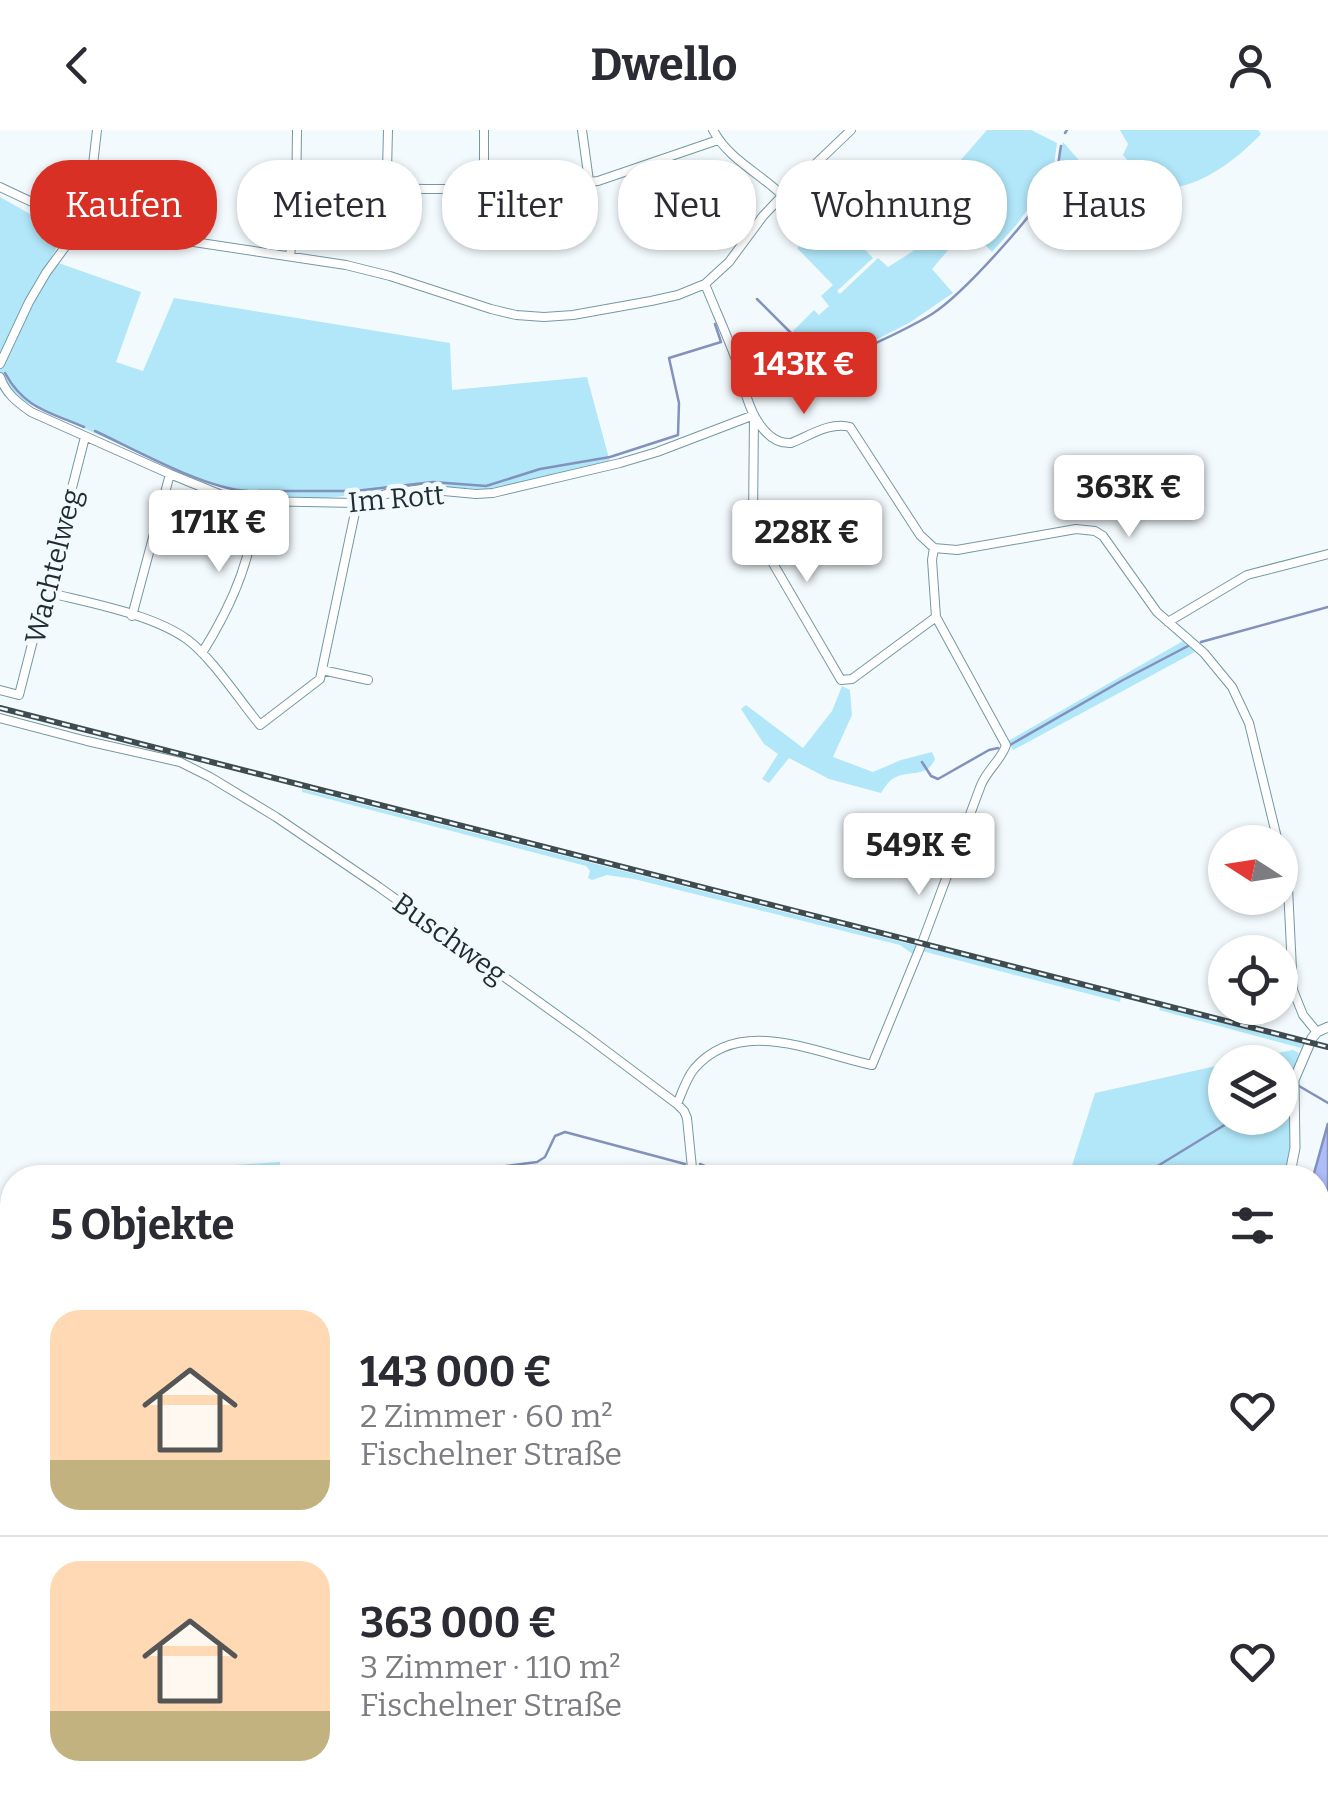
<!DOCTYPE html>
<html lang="de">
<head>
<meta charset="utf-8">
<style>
  :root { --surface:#fff; --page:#f2f2f3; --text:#2b2b33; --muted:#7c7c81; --line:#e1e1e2; --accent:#d93025 }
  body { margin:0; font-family:Bitter,serif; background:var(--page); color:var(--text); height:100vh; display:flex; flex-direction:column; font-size:38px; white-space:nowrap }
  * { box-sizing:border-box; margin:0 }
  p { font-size:32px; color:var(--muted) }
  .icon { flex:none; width:55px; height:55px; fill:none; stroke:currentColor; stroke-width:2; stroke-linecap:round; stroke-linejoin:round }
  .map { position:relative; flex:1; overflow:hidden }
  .side { position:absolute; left:0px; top:1035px; width:1330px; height:642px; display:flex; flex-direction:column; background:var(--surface); border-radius:40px 40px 0 0; box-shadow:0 2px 8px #0004 }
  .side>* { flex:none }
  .top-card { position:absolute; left:30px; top:30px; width:1270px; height:90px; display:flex; gap:20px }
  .needle { width:65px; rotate:282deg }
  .controls { position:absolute; left:1208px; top:695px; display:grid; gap:20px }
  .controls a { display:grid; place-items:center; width:90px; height:90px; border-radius:50%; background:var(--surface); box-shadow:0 2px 8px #0004; font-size:50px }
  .price { position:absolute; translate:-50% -85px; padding:0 22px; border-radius:10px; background:#fff; color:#222; font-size:32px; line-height:65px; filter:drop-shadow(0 2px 5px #0008) }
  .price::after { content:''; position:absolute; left:50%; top:60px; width:30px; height:22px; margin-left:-15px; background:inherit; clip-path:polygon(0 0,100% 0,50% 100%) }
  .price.selected { background:var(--accent); color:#fff }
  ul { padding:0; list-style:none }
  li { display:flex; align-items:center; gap:30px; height:250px; padding:0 50px }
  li+li { border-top:2px solid var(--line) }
  li span { display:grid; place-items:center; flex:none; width:280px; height:200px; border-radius:30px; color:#555 }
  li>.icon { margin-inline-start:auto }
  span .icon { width:120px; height:120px; fill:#fffc; stroke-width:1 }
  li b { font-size:42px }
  h2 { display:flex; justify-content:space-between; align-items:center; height:120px; padding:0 50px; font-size:42px }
  .tag { padding:0 35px; border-radius:40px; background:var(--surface); box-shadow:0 2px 8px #0004; font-size:35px; line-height:90px }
  .tag.selected { background:var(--accent); color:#fff }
  header { display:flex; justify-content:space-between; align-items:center; height:130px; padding:0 50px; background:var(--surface); font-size:45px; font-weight:700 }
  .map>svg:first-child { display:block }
  .green { fill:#b1e7f9 }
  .water { fill:#aebcf9; stroke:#8391bd; stroke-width:2.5 }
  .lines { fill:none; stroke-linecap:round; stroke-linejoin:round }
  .stream { stroke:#8391bd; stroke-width:2.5 }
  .minor-casing { stroke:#7498a4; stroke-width:10 }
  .tertiary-casing { stroke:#7498a4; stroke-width:11 }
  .minor { stroke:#fff; stroke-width:8 }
  .tertiary { stroke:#fff; stroke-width:9 }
  .rail-casing { stroke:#3e4c50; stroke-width:6 }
  .rail { stroke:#f3fafd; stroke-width:2.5; stroke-dasharray:8; stroke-linecap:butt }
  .labels { text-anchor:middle; stroke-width:9; stroke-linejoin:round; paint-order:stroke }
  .street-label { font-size:28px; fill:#1e2d31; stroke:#f3fafd }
</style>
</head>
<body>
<header><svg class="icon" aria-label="back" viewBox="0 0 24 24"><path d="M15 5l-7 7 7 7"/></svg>Dwello<svg class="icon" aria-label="person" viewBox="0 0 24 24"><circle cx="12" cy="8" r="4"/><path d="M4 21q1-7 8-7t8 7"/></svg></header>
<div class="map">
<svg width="1328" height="1677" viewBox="0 0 1328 1677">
  <rect width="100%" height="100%" fill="#f3fafd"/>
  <path class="green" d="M987,0H1031L1057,13L1053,42L1049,50L1017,94L992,122L968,97L932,139L953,163L909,193L858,219L849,228L820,239L793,201L814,180L819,185L829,176L821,166L833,155L797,118L831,85L873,128L837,161L840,164L878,128L888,137L915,120L904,95Z
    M1120,0H1258L1261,4C1240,26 1211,49 1182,56C1164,61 1145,63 1126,66L1100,46L1109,36L1115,40L1118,37L1120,39L1128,31L1123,25L1128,14Z
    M1063,12L1090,43L1067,65L1053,52Z
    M0,67L64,103L50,130L141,162L116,232L143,241L174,168L450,213L452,260L587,247L610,332L492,360L421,355L374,363L325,368L248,365L204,352L21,270L0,253Z
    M1183,511L1195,522L1013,620L1008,611Z
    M842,556L850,560L852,585L833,627L873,642L901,630L932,622L935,629C926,650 907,638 891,650C888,652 883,660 881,663L829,649L789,628L769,653L762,649L778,624L764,614L741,579L746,575L803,618L832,581Z
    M302,659L918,816L914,825L900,815L634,749L607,745L592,750L588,748L590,741L586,736L302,662Z
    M924,817L1121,867L1120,872L922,821Z
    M1160,877L1304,914L1301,918L1159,880Z
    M1293,920L1299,923L1291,949L1292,1017L1287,1047L1068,1048L1095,963L1225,934V988H1280V932H1230Z
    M280,1032V1047H191L219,1036Z
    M12,1119V1173L0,1172V1124Z
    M12,1477V1665H78L81,1677H4L0,1661V1480Z"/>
  <path class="water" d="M1328,993V1119H1319L1318,1048L1313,1047Z"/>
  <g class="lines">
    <path class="stream" d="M1065,3L1067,0
      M757,169L791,203L820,241L853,229L856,223C881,210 908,199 932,184C962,165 1041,79 1055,46C1059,37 1059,25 1061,16
      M5,243C24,278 49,282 84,297
      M95,301C136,320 205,359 248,361
      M259,361H355L433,352L486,356L540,339L610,327L678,305L679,273L669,228L721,212L715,194
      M1201,512L1328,477
      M1010,615L1123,550L1188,516
      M922,632L931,646L938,649L989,620L998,618
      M1299,956L1328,973
      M1280,959L1292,955
      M700,1034L733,1048
      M412,1048L537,1032L545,1027L555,1006L565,1002L685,1034
      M1138,1048L1236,988
      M0,1165H12"/>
    <g class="minor-casing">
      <path id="minor" d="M388,0L387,41L390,55L399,58L423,59H484L532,57L598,51L718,10
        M582,0L589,51
        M713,0C729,30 760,43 783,66
        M0,57L81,95L346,135L390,146L491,179L516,185L544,187L573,185L651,171L678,165L705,154L729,132L763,86L781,67L851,0
        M484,59V0
        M290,126L296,77L297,0
        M705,154C715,179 726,203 735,227C741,246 745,269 755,287C763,301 775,314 791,313C809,306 831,291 850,297L920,405L934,418L957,420L1076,399L1095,401L1103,406L1157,482L1204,523L1232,557L1249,593L1278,712
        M0,234L29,172L46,143L87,87L97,0
        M0,247C6,264 17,272 31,282L170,344L229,368L254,371L357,373L386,364L422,359L476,364L493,363L620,333L657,322L754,285
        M754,285L753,391L760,411L841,550L852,549L936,487
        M46,462C89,473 153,484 188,510C212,528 240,571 260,595L320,549L357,373
        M132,486L170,344
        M1168,492L1247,445L1328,424
        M202,523C229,480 256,424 254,371
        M322,540L368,550
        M0,560L19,565L85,307
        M0,588L87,611L180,632L210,647L276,687L379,757L585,905L677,974C682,963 686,949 694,939C740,885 815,923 872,935L922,813L981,655C987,640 1002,629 1006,615L936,487L932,430L934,418
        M1280,721L1288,758L1293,860L1303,885L1317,902
        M677,974L684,981L687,988L693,1048
        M983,1665L988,1677
        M709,1677L733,1665
        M1177,1677L1188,1665"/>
    </g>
    <g class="tertiary-casing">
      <path id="tertiary" d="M1289,1048L1295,1018L1294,950L1312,908L1317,902L1328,897
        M953,1677L959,1665"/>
    </g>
    <use href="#minor" class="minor"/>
    <use href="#tertiary" class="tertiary"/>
    <g class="rail-casing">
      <path id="rail" d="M0,578L1328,917"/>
    </g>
    <use href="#rail" class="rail"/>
  </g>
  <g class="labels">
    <g class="street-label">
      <text transform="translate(396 368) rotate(-5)" y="10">Im Rott</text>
      <text transform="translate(53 436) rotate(-76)" y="10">Wachtelweg</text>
      <text transform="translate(450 808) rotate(36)" y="10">Buschweg</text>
    </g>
  </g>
</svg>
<div class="controls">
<a><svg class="needle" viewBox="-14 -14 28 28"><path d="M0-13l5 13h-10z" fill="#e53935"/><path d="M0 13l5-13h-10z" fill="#7c7c81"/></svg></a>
<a><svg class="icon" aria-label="locate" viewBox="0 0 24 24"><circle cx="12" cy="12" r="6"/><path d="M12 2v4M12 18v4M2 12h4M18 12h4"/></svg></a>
<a><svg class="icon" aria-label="layers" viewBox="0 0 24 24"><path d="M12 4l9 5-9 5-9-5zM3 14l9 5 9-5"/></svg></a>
</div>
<b class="price selected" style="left:804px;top:287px">143K €</b>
<b class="price" style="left:1129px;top:410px">363K €</b>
<b class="price" style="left:219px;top:445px">171K €</b>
<b class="price" style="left:807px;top:455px">228K €</b>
<b class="price" style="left:919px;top:768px">549K €</b>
<div class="top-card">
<a class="tag selected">Kaufen</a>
<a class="tag">Mieten</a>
<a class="tag">Filter</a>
<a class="tag">Neu</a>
<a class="tag">Wohnung</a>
<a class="tag">Haus</a>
</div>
<section class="side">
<h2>5 Objekte<svg class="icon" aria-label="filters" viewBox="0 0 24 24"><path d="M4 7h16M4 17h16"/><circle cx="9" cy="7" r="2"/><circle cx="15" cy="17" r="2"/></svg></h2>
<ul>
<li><span style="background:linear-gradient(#ffd9b3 75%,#c2b280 0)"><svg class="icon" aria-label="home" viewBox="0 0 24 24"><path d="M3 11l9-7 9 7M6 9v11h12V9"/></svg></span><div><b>143 000 €</b><p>2 Zimmer · 60 m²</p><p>Fischelner Straße</p></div><svg class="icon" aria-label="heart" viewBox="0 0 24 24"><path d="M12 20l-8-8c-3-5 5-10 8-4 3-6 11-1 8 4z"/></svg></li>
<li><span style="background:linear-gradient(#ffd9b3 75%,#c2b280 0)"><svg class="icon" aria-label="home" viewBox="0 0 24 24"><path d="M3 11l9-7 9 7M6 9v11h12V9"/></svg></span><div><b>363 000 €</b><p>3 Zimmer · 110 m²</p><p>Fischelner Straße</p></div><svg class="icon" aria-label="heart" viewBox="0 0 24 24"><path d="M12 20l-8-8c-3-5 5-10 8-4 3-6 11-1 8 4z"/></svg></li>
</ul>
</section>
</div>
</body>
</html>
